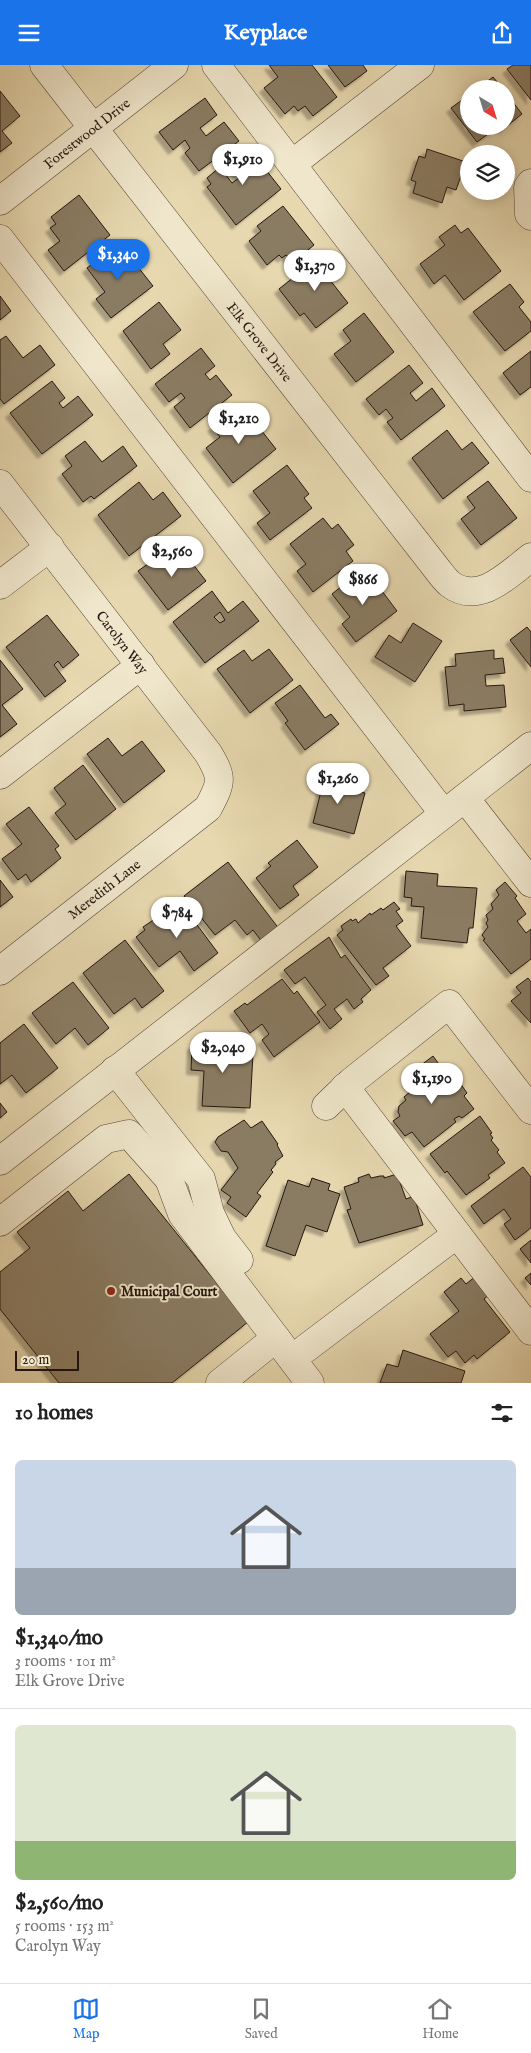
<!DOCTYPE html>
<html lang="en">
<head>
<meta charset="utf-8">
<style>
  :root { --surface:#fff; --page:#f2f2f2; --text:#222; --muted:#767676; --line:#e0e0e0; --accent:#1a73e8 }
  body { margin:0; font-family:"IM FELL English",serif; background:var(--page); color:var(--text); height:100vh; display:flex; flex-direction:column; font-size:19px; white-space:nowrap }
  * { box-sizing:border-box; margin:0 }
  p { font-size:16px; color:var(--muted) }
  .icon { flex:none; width:28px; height:28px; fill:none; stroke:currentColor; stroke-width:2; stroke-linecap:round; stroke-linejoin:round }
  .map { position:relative; height:1318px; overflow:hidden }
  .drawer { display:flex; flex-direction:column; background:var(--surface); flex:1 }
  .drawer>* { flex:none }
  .needle { width:32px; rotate:142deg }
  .controls { position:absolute; left:460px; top:15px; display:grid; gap:10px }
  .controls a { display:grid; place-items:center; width:55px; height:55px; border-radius:50%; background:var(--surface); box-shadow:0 2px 12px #0003; font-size:25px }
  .scale { position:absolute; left:15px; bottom:12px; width:64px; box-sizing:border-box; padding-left:5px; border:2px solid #261710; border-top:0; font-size:14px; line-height:18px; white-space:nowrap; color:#261710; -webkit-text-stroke:4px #efe6cb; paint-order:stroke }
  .price { position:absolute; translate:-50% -42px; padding:0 11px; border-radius:18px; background:#fff; color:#222; font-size:16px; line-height:32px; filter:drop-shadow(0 1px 2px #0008) }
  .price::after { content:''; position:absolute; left:50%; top:30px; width:15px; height:11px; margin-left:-8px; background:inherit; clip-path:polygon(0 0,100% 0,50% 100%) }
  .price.current { background:var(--accent); color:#fff }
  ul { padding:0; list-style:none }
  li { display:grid; align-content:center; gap:10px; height:265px; padding:0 15px }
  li+li { border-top:1px solid var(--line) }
  li span { display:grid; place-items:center; height:155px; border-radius:8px; color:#555 }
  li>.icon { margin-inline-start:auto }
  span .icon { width:90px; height:90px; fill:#fffc; stroke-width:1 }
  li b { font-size:21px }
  h2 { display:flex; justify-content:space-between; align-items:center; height:60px; padding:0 15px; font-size:21px }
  header { display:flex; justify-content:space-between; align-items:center; height:65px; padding:0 15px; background:var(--accent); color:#fff; font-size:22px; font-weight:700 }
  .tab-bar { display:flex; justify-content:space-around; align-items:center; height:70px; border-top:1px solid var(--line); background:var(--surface); font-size:14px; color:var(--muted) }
  .tab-bar a { display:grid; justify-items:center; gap:2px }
  .tab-bar .current { color:var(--accent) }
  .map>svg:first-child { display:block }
  .building { fill:#8a7b63; stroke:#261710; fill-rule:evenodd; filter:url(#shadow) }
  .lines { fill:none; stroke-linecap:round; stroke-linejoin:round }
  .minor-casing { stroke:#564738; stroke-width:29 }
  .minor { stroke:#efe6cb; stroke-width:28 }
  .poi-dot { fill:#8f2418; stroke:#efe6cb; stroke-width:2 }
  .labels { text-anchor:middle; stroke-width:4; stroke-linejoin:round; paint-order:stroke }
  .street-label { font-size:14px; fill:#261710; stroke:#efe6cb }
  .poi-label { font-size:14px; font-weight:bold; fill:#261710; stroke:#efe6cb; text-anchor:start }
</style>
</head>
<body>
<header><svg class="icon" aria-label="menu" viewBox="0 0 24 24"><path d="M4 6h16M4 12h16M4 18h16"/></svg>Keyplace<svg class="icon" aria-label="share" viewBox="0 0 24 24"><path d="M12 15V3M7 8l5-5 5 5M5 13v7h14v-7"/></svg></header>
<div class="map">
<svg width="531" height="1318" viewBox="0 0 531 1318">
  <defs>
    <filter id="shadow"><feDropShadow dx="-4.5" dy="4.5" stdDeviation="1" flood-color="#0004"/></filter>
  </defs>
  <rect width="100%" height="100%" fill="#e7d8af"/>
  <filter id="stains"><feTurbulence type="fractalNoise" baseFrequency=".004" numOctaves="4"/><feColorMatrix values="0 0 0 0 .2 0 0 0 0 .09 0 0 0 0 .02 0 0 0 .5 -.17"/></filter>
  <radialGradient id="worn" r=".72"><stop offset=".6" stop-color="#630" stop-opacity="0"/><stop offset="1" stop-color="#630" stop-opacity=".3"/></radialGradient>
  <path class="building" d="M269,0H312L337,32L313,51L305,41L298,46L294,41L285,49L264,23L278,12Z
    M328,0H363L367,6L345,22Z
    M513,0H531V35L507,4Z
    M493,12L503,24H477Z
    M0,26L20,51L2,66L12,78L0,87Z
    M506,28L522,49L503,64L500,61H506Z
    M469,30V61H499L477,77L451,43Z
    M205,33L217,50L200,63L206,71L224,57L239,76L199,106L185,88L190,83L185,75L173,85L159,67Z
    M247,81L281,124L236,160L207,122L211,119L207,113L220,102L232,118L239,113L226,97Z
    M427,84L466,97L456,125L447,122L442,138L413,128L416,117L411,115L419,91L425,93Z
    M79,130L110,170L64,206L48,185L60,176L50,163L56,159L51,152Z
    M283,141L314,180L292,198L286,190L282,193L279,190L267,200L249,176L261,166L257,161Z
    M455,160L461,168L468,163L501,206L464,235L445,210L434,219L420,199L445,180L439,172Z
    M116,181L126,195L130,192L153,221L111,253L96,234L105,227L87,203Z
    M323,189L338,208L330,215L348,238L316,263L304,248L300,251L279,224Z
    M510,219L524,237L519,242L531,257V266L505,286L473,247Z
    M0,231L11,246L0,255Z
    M159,237L181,265L163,279L170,289L151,304L123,266Z
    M364,248L394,287L356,317L334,289L351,276L343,265Z
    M6,271L23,293L40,280L55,300L4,339L0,334V275Z
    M201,283L215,301L205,309L210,315L216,310L232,330L190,363L174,342L185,333L181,328L169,337L155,319Z
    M531,286V322L520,330L503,308Z
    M409,300L423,318L410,328L416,336L432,323L445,341L401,375L387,357L393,353L386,344L379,350L366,334Z
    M52,316L65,333L59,338L63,343L78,331L93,350L42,389L10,348Z
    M246,346L276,384L233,418L206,383L220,372L212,362L230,348L235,354Z
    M447,365L462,385L472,377L489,398L443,434L412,393Z
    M85,376L102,397L123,381L137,401L94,434L91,431L83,437L62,409L72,401L65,391Z
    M287,400L309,429L304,433L312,443L270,475L257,458L270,448L253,426Z
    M488,416L517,453L481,480L461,454L475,443L467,432Z
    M139,417L153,435L163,427L181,451L129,491L98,450Z
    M323,453L332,464L338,459L354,480L346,486L353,496L313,527L297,506L306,499L290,479Z
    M181,484L206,516L168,545L138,506L156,493L161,499Z
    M361,506L373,520L376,518L397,546L356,577L342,559L350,552L332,529Z
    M212,526L228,548L243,536L259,556L205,598L173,557ZM220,547L225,555L220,558L214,552Z
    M47,550L79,590L63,603L58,596L54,600L66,616L45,632L6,582Z
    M413,558L442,576L415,617L375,592L389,570L401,578Z
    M527,562L531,567V602L510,575Z
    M269,584L293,615L250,648L217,604L244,585L252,596Z
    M494,585V594L503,593L505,608L485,610L486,621L504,620L506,642L464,646V639L449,641L445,602L456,601L455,589Z
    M0,595L23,624L2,640L17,659L0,672Z
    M300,620L325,653L331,649L339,659L305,685L285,658L288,656L275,638Z
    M108,673L122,691L142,676L165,706L124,738L87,689Z
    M83,700L116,744L76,775L55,748L66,739L54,723Z
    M326,706L344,711L341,722L365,728L354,769L313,758Z
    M29,742L59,781L55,784L61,793L31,817L26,809L18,815L2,794L22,779L6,759Z
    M297,775L318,802L293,821L299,830L280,844L256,813L271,801L268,798Z
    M228,797L283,869L266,882L253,865L247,870L235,855L215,870L184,831Z
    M406,806L438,809L437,821L477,823L473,863H469L467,878L421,873L424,842L411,841L412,833L404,832Z
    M0,815L13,832L0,842Z
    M505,817L517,831L515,833L526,849L517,856L526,868L531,864V894L511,909L483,875L485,874L482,870L488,862L486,858L488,855L486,850L493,844L491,839L499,830L496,825Z
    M180,837L218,888L194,906L180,886L159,902L136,872L145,865L143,862Z
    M394,837L400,844L396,846L403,856L396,861L411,881L383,903L389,911L376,920L337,870L343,865L341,861L351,854L352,856L356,854L358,858L370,848L371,850L381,843L383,845Z
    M329,872L341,893L345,890L371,925L361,934L363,937L354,944L347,934L334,944L342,954L330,964L317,947L326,940L305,912L295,919L284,905Z
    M125,875L164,926L142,943L135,933L114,949L83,908Z
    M528,913L531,917V958L511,936L521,928L516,922Z
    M282,914L294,929L297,926L320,957L274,992L262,975L269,969L262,959L250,968L234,946L245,938L247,940Z
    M73,917L109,963L88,980L75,963L56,979L32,948Z
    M24,959L58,1003L26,1028L12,1010L0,1019V978Z
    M199,971L224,972L223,988L253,989L250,1043L202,1041L204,1006L191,1005L192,980H199Z
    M433,991L447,1010L458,1020L460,1018L467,1028L464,1031L474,1044L462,1053L459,1051L454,1054L456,1057L424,1082L412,1067L405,1071L393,1056L400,1051L398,1047L399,1041L406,1035L404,1032L418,1020V1017L425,1011L429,1012L420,1001Z
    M0,1038L7,1047L0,1053Z
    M480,1051L492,1068L490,1069L493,1073L491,1075L499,1085L497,1087L505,1098L488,1110L490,1113L466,1130L447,1106L445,1108L430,1089Z
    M244,1055L251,1063L262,1056L278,1079L277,1080L283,1091L275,1097L276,1099L271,1105L273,1107L257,1128L261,1131L246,1152L227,1138L231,1132L221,1125L238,1103L228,1087L221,1086L215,1077L218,1072Z
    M523,1102L531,1112V1163L515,1175L504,1159L511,1154L504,1144L484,1159L471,1141Z
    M129,1109L248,1257L172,1318H59L0,1244V1207L30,1183L17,1167L68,1126L83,1146Z
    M369,1109L371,1113L380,1111H384V1113L397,1109L406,1134L414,1131L423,1160L359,1178L347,1145L351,1144L344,1122L359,1117L358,1113Z
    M312,1113L330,1119L328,1125L340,1129L327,1167L306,1160L295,1191L266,1181L288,1115L309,1122Z
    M531,1175V1198L520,1184Z
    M531,1208V1220L525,1213Z
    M476,1211L490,1229L484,1234L510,1267L477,1294L474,1290L465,1298L456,1286L448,1292L430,1269L459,1246L444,1227L461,1213L466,1219Z
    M403,1285L465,1306L461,1318H380L387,1299L398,1302Z"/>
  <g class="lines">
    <g class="minor-casing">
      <g id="minor">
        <path id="s1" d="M44,0L437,504C441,509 445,515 450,519C479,541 509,509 531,492"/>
        <path d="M216,0L531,413"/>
        <path d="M292,99L420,0"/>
        <path d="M531,118L528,122L529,149L531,151"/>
        <path id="s2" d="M0,136L174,0"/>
        <path d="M0,174L444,749"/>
        <path id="s3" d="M0,419L208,688C223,713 222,717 208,743L0,906"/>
        <path d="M0,520L50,482"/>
        <path d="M0,710L141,600"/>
        <path d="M465,733L531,818"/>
        <path d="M115,1005L201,1114L210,1148L222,1173L239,1195"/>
        <path d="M345,1022L531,1266"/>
        <path d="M326,1041L351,1017L449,939L531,1045"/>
        <path d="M0,1096L531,681"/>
        <path d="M0,1157L106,1074L129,1069L169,1114L182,1149L310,1318"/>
        <path d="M305,1284L457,1169"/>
        <path d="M220,1318L276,1273"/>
      </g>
    </g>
    <use href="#minor" class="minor"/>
  </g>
  <circle class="poi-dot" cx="111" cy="1226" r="5"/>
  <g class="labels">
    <g class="street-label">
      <text dy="5" stroke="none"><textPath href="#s2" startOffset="110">Forestwood Drive</textPath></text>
      <text dy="5" stroke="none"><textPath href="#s1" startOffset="351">Elk Grove Drive</textPath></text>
      <text dy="5" stroke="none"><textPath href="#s3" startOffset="200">Carolyn Way</textPath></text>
      <text transform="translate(104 824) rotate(-38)" y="5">Meredith Lane</text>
    </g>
    <g class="poi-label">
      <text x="121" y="1231">Municipal Court</text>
    </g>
  </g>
  <rect width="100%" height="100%" filter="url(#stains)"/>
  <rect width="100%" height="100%" fill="url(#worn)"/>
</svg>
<div class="controls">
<a><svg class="needle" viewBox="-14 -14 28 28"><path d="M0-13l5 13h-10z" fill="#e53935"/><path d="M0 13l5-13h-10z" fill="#767676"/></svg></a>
<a><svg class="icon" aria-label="layers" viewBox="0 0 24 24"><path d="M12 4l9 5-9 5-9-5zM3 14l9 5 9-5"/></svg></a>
</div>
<div class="scale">20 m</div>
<b class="price" style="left:243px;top:121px">$1,910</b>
<b class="price current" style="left:118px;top:216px">$1,340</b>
<b class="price" style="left:315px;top:227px">$1,370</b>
<b class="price" style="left:239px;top:380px">$1,210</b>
<b class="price" style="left:172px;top:513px">$2,560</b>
<b class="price" style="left:363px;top:541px">$866</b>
<b class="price" style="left:338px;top:740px">$1,260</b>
<b class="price" style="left:177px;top:874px">$784</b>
<b class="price" style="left:223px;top:1009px">$2,040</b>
<b class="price" style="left:432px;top:1040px">$1,190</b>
</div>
<section class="drawer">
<h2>10 homes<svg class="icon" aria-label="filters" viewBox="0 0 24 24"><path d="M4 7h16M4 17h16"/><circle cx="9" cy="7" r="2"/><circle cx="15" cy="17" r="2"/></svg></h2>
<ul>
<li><span style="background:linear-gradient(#c9d6e8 70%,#9aa5b1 0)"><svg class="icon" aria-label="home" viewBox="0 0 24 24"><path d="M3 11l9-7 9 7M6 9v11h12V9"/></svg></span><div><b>$1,340/mo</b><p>3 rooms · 101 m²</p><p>Elk Grove Drive</p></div></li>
<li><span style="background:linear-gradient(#dfe7d0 75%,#8fb573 0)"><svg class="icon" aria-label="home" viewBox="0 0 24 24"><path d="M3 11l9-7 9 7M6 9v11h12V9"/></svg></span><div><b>$2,560/mo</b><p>5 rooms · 153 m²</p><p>Carolyn Way</p></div></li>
</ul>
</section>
<nav class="tab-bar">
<a class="current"><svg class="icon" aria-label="map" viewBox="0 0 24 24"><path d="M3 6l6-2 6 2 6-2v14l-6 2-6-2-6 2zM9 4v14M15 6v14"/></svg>Map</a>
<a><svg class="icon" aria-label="saved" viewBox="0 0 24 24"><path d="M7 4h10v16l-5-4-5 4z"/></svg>Saved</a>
<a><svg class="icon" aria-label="home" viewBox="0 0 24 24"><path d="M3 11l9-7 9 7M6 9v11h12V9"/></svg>Home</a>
</nav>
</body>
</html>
